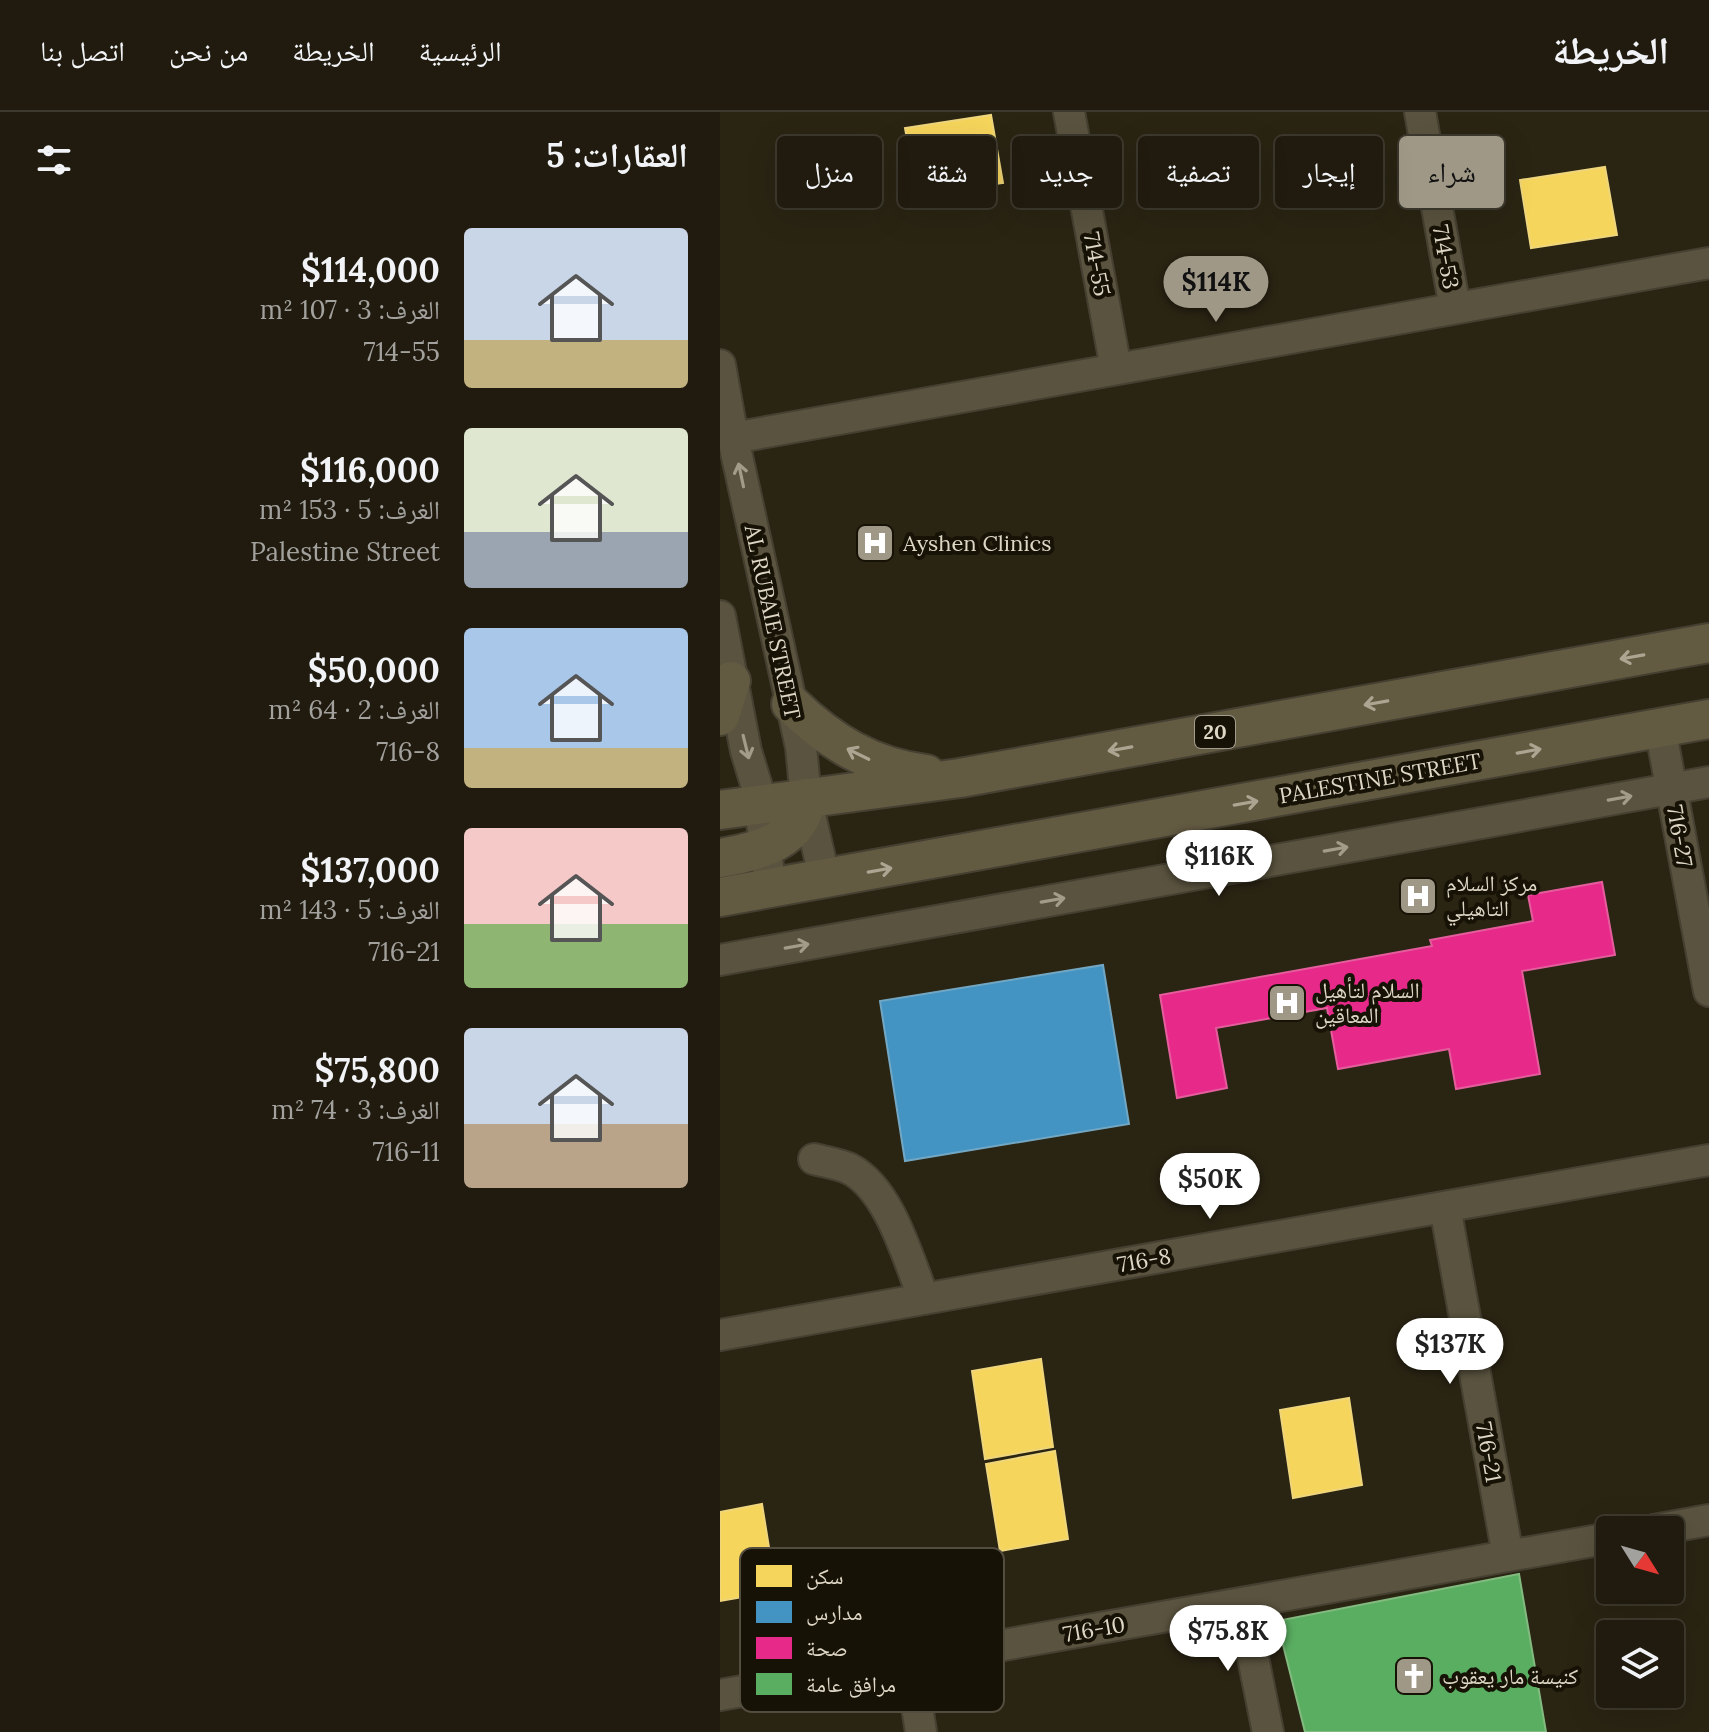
<!DOCTYPE html>
<html lang="ar">
<head>
<meta charset="utf-8">
<style>
  :root { --surface:#201b0e; --page:#282417; --text:#f1f3f6; --muted:#a2a19e; --line:#3d392e; --accent:#9f9887 }
  body { margin:0; font-family:Lora,"Noto Naskh Arabic",serif; background:var(--page); color:var(--text); direction:rtl; height:100vh; display:flex; flex-direction:column; font-size:30px; white-space:nowrap }
  * { box-sizing:border-box; margin:0 }
  p { font-size:26px; color:var(--muted) }
  .icon { flex:none; width:44px; height:44px; fill:none; stroke:currentColor; stroke-width:2; stroke-linecap:round; stroke-linejoin:round }
  .map { position:relative; flex:1; overflow:hidden; direction:ltr }
  .panel { display:flex; flex-direction:column; background:var(--surface); width:720px }
  .panel>* { flex:none }
  .guide { position:absolute; left:24px; top:24px; width:760px; height:72px; direction:rtl; display:flex; gap:16px }
  .needle { width:52px; rotate:127deg }
  .controls { position:absolute; left:876px; top:1404px; display:grid; gap:16px }
  .controls a { display:grid; place-items:center; width:88px; height:88px; border-radius:8px; background:var(--surface); box-shadow:0 8px 32px #0002,0 0 0 2px var(--line); font-size:40px }
  .price { position:absolute; translate:-50% -68px; padding:0 18px; border-radius:28px; background:#fff; color:#222; font-size:26px; line-height:52px; filter:drop-shadow(0 2px 4px #0008) }
  .price::after { content:''; position:absolute; left:50%; top:48px; width:24px; height:18px; margin-left:-12px; background:inherit; clip-path:polygon(0 0,100% 0,50% 100%) }
  .price.active { background:var(--accent); color:#111 }
  ul { padding:0; list-style:none }
  li { display:flex; align-items:center; gap:24px; height:200px; padding:0 32px }
  li span { display:grid; place-items:center; flex:none; width:224px; height:160px; border-radius:8px; color:#555 }
  li>.icon { margin-inline-start:auto }
  span .icon { width:96px; height:96px; fill:#fffc; stroke-width:1 }
  li b { font-size:34px }
  h2 { display:flex; justify-content:space-between; align-items:center; height:96px; padding:0 32px; font-size:34px }
  .pill { padding:0 28px; border-radius:8px; background:var(--surface); box-shadow:0 8px 32px #0002,0 0 0 2px var(--line); font-size:28px; line-height:72px }
  .pill.active { background:var(--accent); color:#111 }
  header { display:flex; align-items:center; gap:48px; box-sizing:border-box; height:112px; padding:0 40px; background:var(--surface); border-bottom:2px solid var(--line) }
  header strong { font-size:38px }
  nav { display:flex; gap:44px; margin-inline-start:auto; font-size:28px }
  main { display:flex; flex:1; min-height:0 }
  .map>svg:first-child { display:block }
  .homes { fill:#f6d55c; stroke:#efd67c; stroke-width:2 }
  .schools { fill:#4393c3; stroke:#72a7c4; stroke-width:2 }
  .health { fill:#e7298a; stroke:#e45d9c; stroke-width:2 }
  .public { fill:#5aae61; stroke:#82ba7f; stroke-width:2 }
  .lines { fill:none; stroke-linecap:round; stroke-linejoin:round }
  .minor-casing { stroke:#454031; stroke-width:34 }
  .major-casing { stroke:#454031; stroke-width:42 }
  .minor { stroke:#5a533f; stroke-width:30 }
  .major { stroke:#635a42; stroke-width:38 }
  .oneway { stroke:#a39c89 }
  .oneway2 { stroke:#ada591 }
  .labels { text-anchor:middle; stroke-width:8; stroke-linejoin:round; paint-order:stroke }
  .shield { fill:#171206; stroke:#a29c8c; stroke-width:2 }
  .shield-label { font-size:20px; font-weight:bold; fill:#ded7c6 }
  .street-label { font-size:22px; fill:#ded7c6; stroke:#171206 }
  .poi-label { font-size:22px; fill:#ded7c6; stroke:#171206; text-anchor:start }
  .key { fill:#171206; stroke:#534d40; stroke-width:2 }
  .key-label { font-size:22px; fill:#ded7c6 }
</style>
</head>
<body>
<header>
<strong>الخريطة</strong>
<nav><a>الرئيسية</a><a>الخريطة</a><a>من نحن</a><a>اتصل بنا</a></nav>
</header>
<main>
<div class="map">
<svg width="989" height="1620" viewBox="0 0 989 1620">
  <rect width="100%" height="100%" fill="#2a2413"/>
  <path class="homes" d="M271,3L283,71L197,83L185,16Z
    M885,55L897,123L811,136L800,68Z
    M321,1247L333,1335L265,1347L252,1259Z
    M629,1286L642,1373L573,1386L560,1298Z
    M335,1339L348,1427L280,1439L266,1352Z
    M42,1392L56,1479L0,1489V1400Z"/>
  <path class="schools" d="M383,853L409,1012L185,1049L160,889Z"/>
  <path class="health" d="M882,770L895,843L802,859L820,962L736,977L729,937L618,957L607,896L496,916L507,976L457,986L440,883L712,834L710,828L813,809L808,783Z"/>
  <path class="public" d="M799,1462L826,1620H585L557,1509Z"/>
  <g class="lines">
    <g class="minor-casing">
      <path id="minor" d="M349,0L396,257
        M700,0L735,196
        M0,253L13,326L81,635L86,686L105,768
        M13,326L989,151
        M0,504L26,639L37,675L51,776
        M940,615L989,879
        M0,848L989,670
        M94,1047C105,1050 120,1052 130,1057C170,1078 188,1147 204,1187
        M725,1095L788,1444
        M0,1223L989,1048
        M934,1418L989,1408
        M522,1491L548,1620
        M190,1550L201,1620
        M0,1583L890,1426"/>
    </g>
    <g class="major-casing">
      <path id="major" d="M71,592C110,630 151,655 206,662
        M0,604L11,569
        M0,698L240,666L989,531
        M0,746C37,740 82,729 86,686
        M0,785L989,607"/>
    </g>
    <use href="#minor" class="minor"/>
    <use href="#major" class="major"/>
  </g>
  <defs><path id="oneway-shaft" d="M-6 0H5M1.5-3L5.5 0L1.5 3" fill="none" stroke-width="1.6" stroke-linecap="round" stroke-linejoin="round" transform="scale(2)"/></defs>
  <g class="oneway">
    <use href="#oneway-shaft" transform="translate(21 363) rotate(-102)"/>
    <use href="#oneway-shaft" transform="translate(26 635) rotate(76)"/>
    <use href="#oneway-shaft" transform="translate(900 686) rotate(-10)"/>
    <use href="#oneway-shaft" transform="translate(616 737) rotate(-10)"/>
    <use href="#oneway-shaft" transform="translate(333 788) rotate(-10)"/>
    <use href="#oneway-shaft" transform="translate(77 834) rotate(-10)"/>
  </g>
  <g class="oneway2">
    <use href="#oneway-shaft" transform="translate(912 545) rotate(170)"/>
    <use href="#oneway-shaft" transform="translate(656 591) rotate(170)"/>
    <use href="#oneway-shaft" transform="translate(400 637) rotate(170)"/>
    <use href="#oneway-shaft" transform="translate(809 639) rotate(-10)"/>
    <use href="#oneway-shaft" transform="translate(138 642) rotate(-154)"/>
    <use href="#oneway-shaft" transform="translate(526 691) rotate(-10)"/>
    <use href="#oneway-shaft" transform="translate(160 758) rotate(-10)"/>
  </g>
  <defs>
    <g id="hospital-square" transform="scale(2)"><rect x="-9" y="-9" width="18" height="18" rx="4" fill="#9f9887" stroke="#171206"/><path d="M-5-5h3v3.5h4V-5h3V5h-3V1.5h-4V5h-3Z" fill="#fff"/></g>
    <g id="church-square" transform="scale(2)"><rect x="-9" y="-9" width="18" height="18" rx="4" fill="#9f9887" stroke="#171206"/><path d="M-1.2-6h2.4v3.5h3.3v2.4h-3.3V6h-2.4V-.1h-3.3v-2.4h3.3Z" fill="#fff"/></g>
  </defs>
  <g fill-rule="evenodd">
    <use href="#hospital-square" x="155" y="431"/>
    <use href="#hospital-square" x="698" y="784"/>
    <use href="#hospital-square" x="567" y="891"/>
    <use href="#church-square" x="694" y="1564"/>
  </g>
  <g class="labels">
    <rect class="shield" x="475" y="604" width="40" height="32" rx="6"/>
    <g class="shield-label">
      <text x="495" y="627">20</text>
    </g>
    <g class="street-label">
      <text transform="translate(726 145) rotate(80)" y="8">714-53</text>
      <text transform="translate(377 152) rotate(80)" y="8">714-55</text>
      <text transform="translate(53 510) rotate(78)" y="8">AL RUBAIE STREET</text>
      <text transform="translate(660 666) rotate(-10)" y="8">PALESTINE STREET</text>
      <text transform="translate(960 724) rotate(80)" y="8">716-27</text>
      <text transform="translate(424 1148) rotate(-10)" y="8">716-8</text>
      <text transform="translate(769 1340) rotate(80)" y="8">716-21</text>
      <text transform="translate(374 1517) rotate(-10)" y="8">716-10</text>
    </g>
    <g class="poi-label">
      <text x="183" y="439">Ayshen Clinics</text>
      <text x="726" y="779">مركز السلام<tspan x="726" dy="25">التاهيلي</tspan></text>
      <text x="595" y="886">السلام لتأهيل<tspan x="595" dy="25">المعاقين</tspan></text>
      <text x="722" y="1572">كنيسة مار يعقوب</text>
    </g>
  </g>
  <rect x="20" y="1436" width="264" height="164" rx="12" class="key"/>
  <rect x="36" y="1453" width="36" height="22" fill="#f6d55c"/>
  <rect x="36" y="1489" width="36" height="22" fill="#4393c3"/>
  <rect x="36" y="1525" width="36" height="22" fill="#e7298a"/>
  <rect x="36" y="1561" width="36" height="22" fill="#5aae61"/>
  <g class="key-label">
    <text x="86" y="1472">سكن</text>
    <text x="86" y="1508">مدارس</text>
    <text x="86" y="1544">صحة</text>
    <text x="86" y="1580">مرافق عامة</text>
  </g>
</svg>
<div class="controls">
<a><svg class="needle" viewBox="-14 -14 28 28"><path d="M0-13l5 13h-10z" fill="#e53935"/><path d="M0 13l5-13h-10z" fill="#a2a19e"/></svg></a>
<a><svg class="icon" aria-label="layers" viewBox="0 0 24 24"><path d="M12 4l9 5-9 5-9-5zM3 14l9 5 9-5"/></svg></a>
</div>
<b class="price active" style="left:496px;top:212px">$114K</b>
<b class="price" style="left:499px;top:786px">$116K</b>
<b class="price" style="left:490px;top:1109px">$50K</b>
<b class="price" style="left:730px;top:1274px">$137K</b>
<b class="price" style="left:508px;top:1561px">$75.8K</b>
<div class="guide">
<a class="pill active">شراء</a>
<a class="pill">إيجار</a>
<a class="pill">تصفية</a>
<a class="pill">جديد</a>
<a class="pill">شقة</a>
<a class="pill">منزل</a>
</div>
</div>
<section class="panel">
<h2>العقارات: 5<svg class="icon" aria-label="filters" viewBox="0 0 24 24"><path d="M4 7h16M4 17h16"/><circle cx="9" cy="7" r="2"/><circle cx="15" cy="17" r="2"/></svg></h2>
<ul>
<li><span style="background:linear-gradient(#c9d6e8 70%,#c2b280 0)"><svg class="icon" aria-label="home" viewBox="0 0 24 24"><path d="M3 11l9-7 9 7M6 9v11h12V9"/></svg></span><div><b>$114,000</b><p>الغرف: 3 · 107 m²</p><p>714-55</p></div></li>
<li><span style="background:linear-gradient(#dfe7d0 65%,#9aa5b1 0)"><svg class="icon" aria-label="home" viewBox="0 0 24 24"><path d="M3 11l9-7 9 7M6 9v11h12V9"/></svg></span><div><b>$116,000</b><p>الغرف: 5 · 153 m²</p><p>Palestine Street</p></div></li>
<li><span style="background:linear-gradient(#a9c7e8 75%,#c2b280 0)"><svg class="icon" aria-label="home" viewBox="0 0 24 24"><path d="M3 11l9-7 9 7M6 9v11h12V9"/></svg></span><div><b>$50,000</b><p>الغرف: 2 · 64 m²</p><p>716-8</p></div></li>
<li><span style="background:linear-gradient(#f6c9c9 60%,#8fb573 0)"><svg class="icon" aria-label="home" viewBox="0 0 24 24"><path d="M3 11l9-7 9 7M6 9v11h12V9"/></svg></span><div><b>$137,000</b><p>الغرف: 5 · 143 m²</p><p>716-21</p></div></li>
<li><span style="background:linear-gradient(#c9d6e8 60%,#b9a48a 0)"><svg class="icon" aria-label="home" viewBox="0 0 24 24"><path d="M3 11l9-7 9 7M6 9v11h12V9"/></svg></span><div><b>$75,800</b><p>الغرف: 3 · 74 m²</p><p>716-11</p></div></li>
</ul>
</section>
</main>
</body>
</html>
